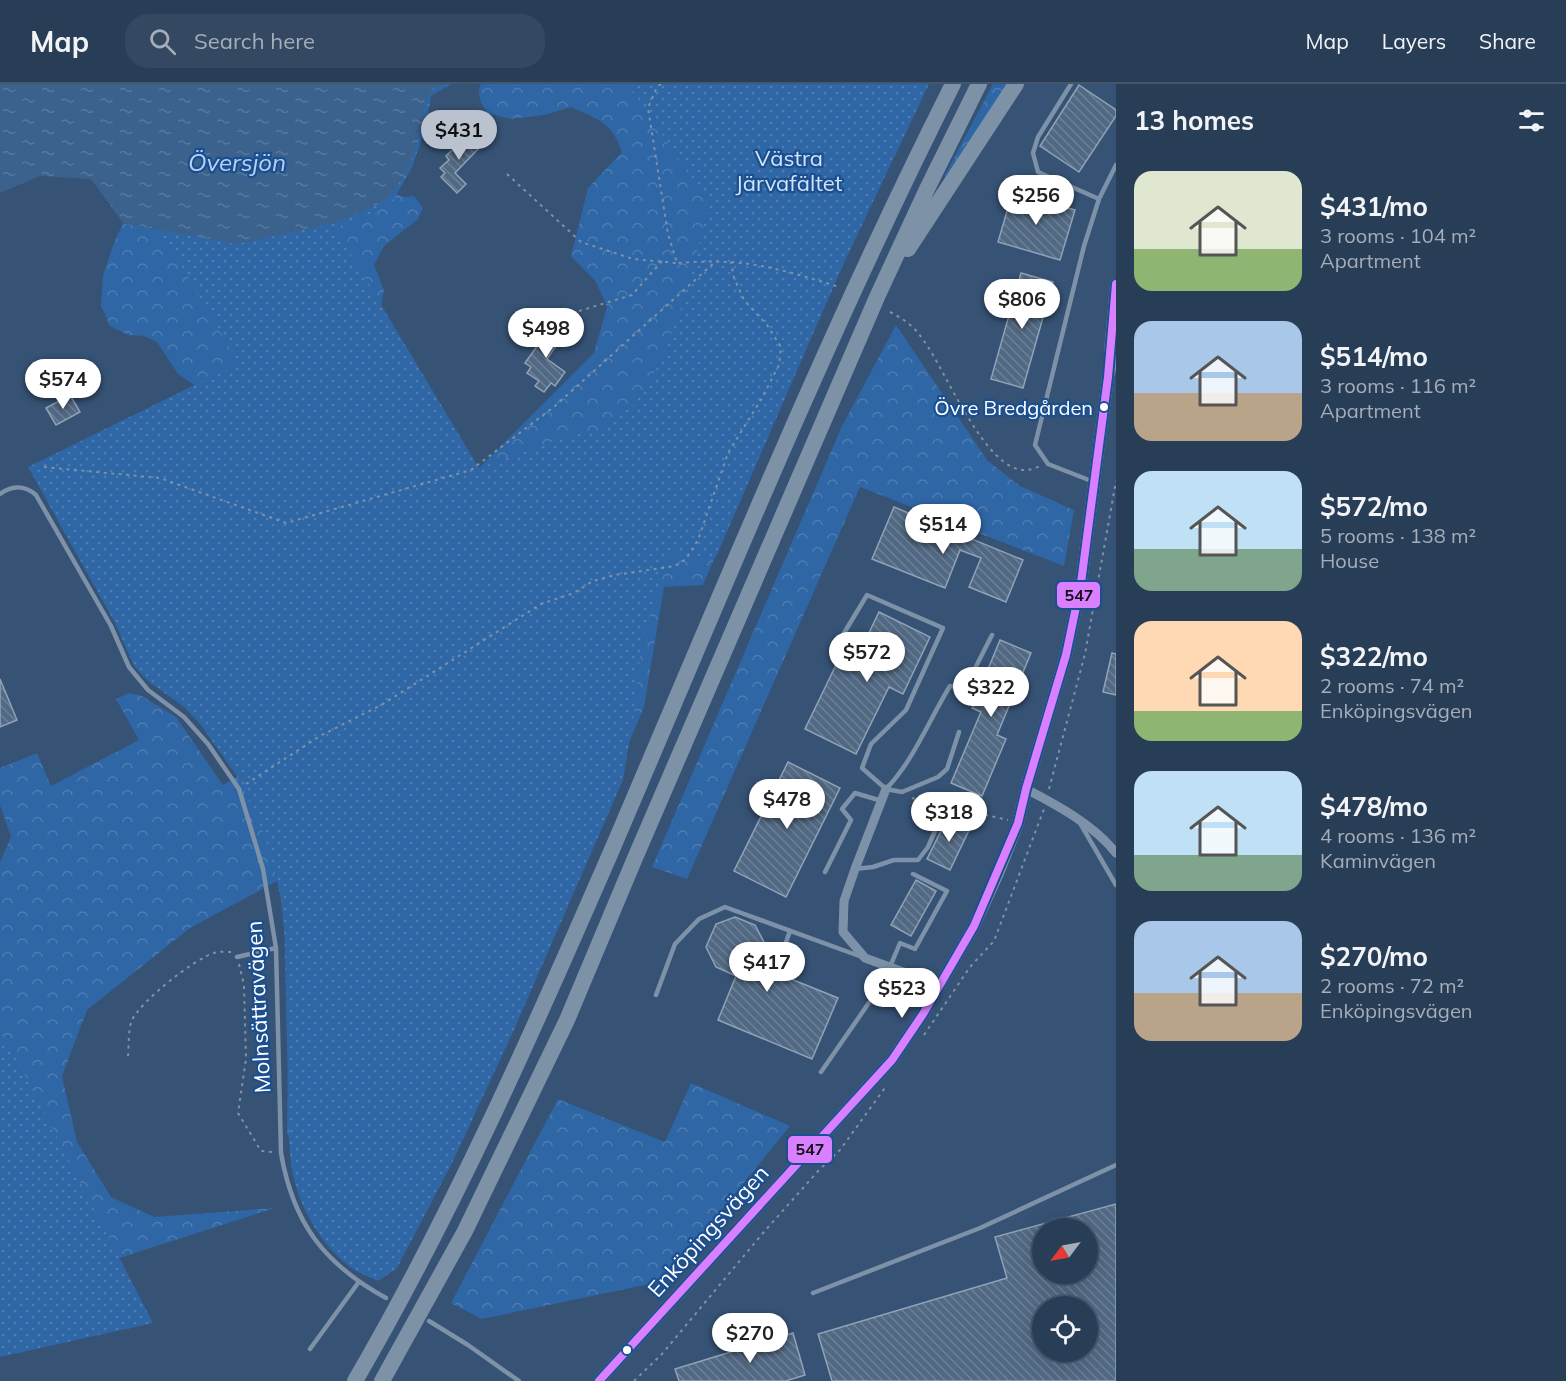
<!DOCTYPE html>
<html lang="en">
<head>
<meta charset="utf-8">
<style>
  :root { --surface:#283e57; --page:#344961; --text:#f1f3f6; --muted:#a5aeba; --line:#44576d; --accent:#b9c2ce }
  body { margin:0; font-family:Mulish,sans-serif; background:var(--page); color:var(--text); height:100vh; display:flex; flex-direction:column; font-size:22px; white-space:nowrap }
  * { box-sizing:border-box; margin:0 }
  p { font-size:20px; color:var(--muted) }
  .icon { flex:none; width:33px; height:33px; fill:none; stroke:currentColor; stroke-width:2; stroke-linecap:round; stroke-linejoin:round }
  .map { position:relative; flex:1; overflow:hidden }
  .details { display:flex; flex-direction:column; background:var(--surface); width:450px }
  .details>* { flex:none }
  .needle { width:39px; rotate:238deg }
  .controls { position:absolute; left:1032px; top:1134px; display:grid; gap:12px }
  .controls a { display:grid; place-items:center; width:66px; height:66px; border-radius:50%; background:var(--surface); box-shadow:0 6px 24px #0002,0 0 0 2px var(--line); font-size:30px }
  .price { position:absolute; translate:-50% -51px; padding:0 14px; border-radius:21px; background:#fff; color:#222; font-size:20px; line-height:39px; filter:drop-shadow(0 2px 3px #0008) }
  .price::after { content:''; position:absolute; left:50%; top:36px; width:18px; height:14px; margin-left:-9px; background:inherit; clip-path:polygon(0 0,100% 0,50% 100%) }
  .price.selected { background:var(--accent); color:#111 }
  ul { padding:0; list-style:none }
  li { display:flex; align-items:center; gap:18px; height:150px; padding:0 18px }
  li span { display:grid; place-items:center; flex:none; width:168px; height:120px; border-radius:18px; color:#555 }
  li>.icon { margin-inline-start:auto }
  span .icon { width:72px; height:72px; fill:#fffc; stroke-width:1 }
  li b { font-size:26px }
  h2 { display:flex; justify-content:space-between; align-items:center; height:72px; padding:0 18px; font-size:26px }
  header { display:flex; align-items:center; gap:36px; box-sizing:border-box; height:84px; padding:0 30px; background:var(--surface); border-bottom:2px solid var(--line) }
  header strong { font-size:28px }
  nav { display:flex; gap:33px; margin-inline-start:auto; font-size:21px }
  .search { width:420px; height:54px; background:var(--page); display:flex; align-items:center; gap:15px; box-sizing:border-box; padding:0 21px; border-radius:24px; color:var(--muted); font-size:22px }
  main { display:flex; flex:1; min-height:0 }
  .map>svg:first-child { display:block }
  .forest { fill:url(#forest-crowns) }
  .park { fill:url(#park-dots) }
  .water { fill:url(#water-ripples) }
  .building { fill:url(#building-back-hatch); stroke:#92a2b6; stroke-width:1.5; fill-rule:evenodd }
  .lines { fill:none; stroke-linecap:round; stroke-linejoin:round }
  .path { stroke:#7d92a8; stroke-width:2; stroke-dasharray:3 4.5; stroke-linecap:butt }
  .service { stroke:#7d92a8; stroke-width:4.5 }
  .minor { stroke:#7d92a8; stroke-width:9 }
  .tertiary { stroke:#7d92a8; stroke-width:12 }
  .motorway { stroke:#7e92a7; stroke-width:16 }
  .bus-1-casing { stroke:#1b4f8f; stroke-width:12 }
  .bus-1 { stroke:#d880ff; stroke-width:8 }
  .bus-dot { fill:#fff; stroke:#1b4f8f; stroke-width:2 }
  .labels { text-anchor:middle; stroke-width:4.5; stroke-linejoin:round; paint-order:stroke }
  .bus-label { font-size:20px; fill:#fff; stroke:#1b4f8f; text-anchor:end }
  .park-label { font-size:22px; fill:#cfe3fa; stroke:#1b4f8f }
  .street-label { font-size:22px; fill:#fff; stroke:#1b4f8f }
  .water-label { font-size:24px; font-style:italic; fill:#b5d3f5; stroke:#1b4f8f }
  .line-badge { stroke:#1b4f8f; stroke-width:2 }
  .pale-badge-label { font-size:16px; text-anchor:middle; font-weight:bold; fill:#111 }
</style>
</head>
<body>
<header>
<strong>Map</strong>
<div class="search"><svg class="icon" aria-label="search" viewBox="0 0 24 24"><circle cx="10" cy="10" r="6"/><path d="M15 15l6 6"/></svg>Search here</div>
<nav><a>Map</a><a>Layers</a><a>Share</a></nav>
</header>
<main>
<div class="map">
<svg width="1116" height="1297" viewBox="0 0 1116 1297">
  <defs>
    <pattern id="forest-crowns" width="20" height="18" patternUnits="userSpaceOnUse" patternTransform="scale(1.5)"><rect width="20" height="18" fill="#2f66a5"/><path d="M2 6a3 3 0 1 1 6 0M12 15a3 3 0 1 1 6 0" fill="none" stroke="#4e7db2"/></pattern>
    <pattern id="park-dots" width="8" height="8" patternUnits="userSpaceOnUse" patternTransform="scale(1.5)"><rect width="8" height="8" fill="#2f66a5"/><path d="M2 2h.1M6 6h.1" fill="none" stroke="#4e7db2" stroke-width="1.8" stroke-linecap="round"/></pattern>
    <pattern id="water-ripples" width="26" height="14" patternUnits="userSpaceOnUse" patternTransform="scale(1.5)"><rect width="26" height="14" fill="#3b618d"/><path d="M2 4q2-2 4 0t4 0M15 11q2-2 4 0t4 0" fill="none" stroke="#58799e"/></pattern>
    <pattern id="building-back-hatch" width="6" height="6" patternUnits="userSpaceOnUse" patternTransform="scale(1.5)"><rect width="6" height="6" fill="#526984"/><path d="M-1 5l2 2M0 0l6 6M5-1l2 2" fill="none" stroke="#6c8096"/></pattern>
  </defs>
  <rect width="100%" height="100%" fill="#365274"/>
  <path class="forest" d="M481,0H703L829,208L703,501L664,503L644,623L476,1019L302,1107L287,1047L289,898L279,796L190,844L87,926L62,992L77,1058L111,1113L154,1133L275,1124L11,1209L0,1220V778L11,753L0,721V684L37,669L51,702L139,656L116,615L129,609L142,612L176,633L223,701L496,540L479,384L594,269L607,223L596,198L571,172L588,104L622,68C612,38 597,35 571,23L544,31L511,35L487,29C481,19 476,11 481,0Z
    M993,0H1008L947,95L944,93Z
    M393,109L405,113L414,112L423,124L418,135L384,162L374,181L384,206L377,245L202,306L178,290L157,258L144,252L128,251L110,242L101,221L103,192L113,161L123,139L237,160Z
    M896,241L987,376L1020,402L1074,426L1064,482L860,403L687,795L652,783L842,342Z
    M691,999L790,1042L664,1197L482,1235L451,1219L558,1015L665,1058Z"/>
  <path class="park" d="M0,0H451L431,12L425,45L412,83L394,115L388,121L367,131L335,144L479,384L554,357L598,345L634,321L657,284L678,234L695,178L708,119L628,0H929L843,181L716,473L670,470L642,555L634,629L623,696L513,948L452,1079L397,1184L378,1197C370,1193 360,1190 353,1185C322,1163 298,1123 292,1085C290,1075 290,1064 289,1053L284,827L270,768L261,743L239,695L200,640L184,623L148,597L134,582L114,537L28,383L239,279L96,39Z
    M0,948L13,968L153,1239L0,1273Z"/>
  <path class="water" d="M0,0H444L433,5L426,16L422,43L409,82L393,109L379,120L362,128L330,140L237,160L123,139L91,95L40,92L0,109Z"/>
  <path class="building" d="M1079,1L1116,26V32L1079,88L1040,62Z
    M470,48L482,61L455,89L466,100L457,109L441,93L445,89L440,84L449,76L446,72Z
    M1013,107L1075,126L1060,176L998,158Z
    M1021,189L1053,198L1023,304L991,295Z
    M555,237L567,246L547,275L565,288L555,302L551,299L544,308L535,302L539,297L527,289L531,283L525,279Z
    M70,311L80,328L56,341L46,324Z
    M894,423L1023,476L1006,518L969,503L981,474L960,466L945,504L872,475Z
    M879,528L930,553L903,610L889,603L856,670L805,645L837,579L851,586Z
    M1000,556L1031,569L997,651L1006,655L982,712L951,699L981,628L972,624Z
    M1112,569L1116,570V611L1103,608Z
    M0,595L17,636L0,643Z
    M788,678L840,704L786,813L734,787Z
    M949,731L971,742L950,786L927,775Z
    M916,796L936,807L911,852L891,841Z
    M735,833L755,841L765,860L756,881L838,914L812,975L718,936L736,892L716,883L706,863L716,840Z
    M1116,1120V1297H832L818,1250L1007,1194L995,1153ZM1042,1144H1088V1190H1042ZM1042,1222H1088V1268H1042Z
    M793,1249L805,1291L786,1297H679L675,1285Z"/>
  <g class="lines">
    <path class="path" d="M661,0L657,3L648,24L668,150L677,179C694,178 712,177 729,178C766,180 804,192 839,203
      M507,90L581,158L633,175L676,179
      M579,227L632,211L662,177
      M890,228C904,235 915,243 924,257C945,285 986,389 1026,386C1030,386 1036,384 1040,382
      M44,383L160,394L286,439L471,386L555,322L715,178
      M246,700L320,652L383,620L541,520L574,509L593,497L615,491L675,482L686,475L698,456L728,369L762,314L779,281L781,263L767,241L744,216L734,194L731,178
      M1049,705L1085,570L1116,397
      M912,714L1008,736
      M239,880L244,901L246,975L238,1029L261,1067L273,1068
      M924,951L970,883L994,857L1044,725
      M128,972C129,962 128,945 132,936C141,917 194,875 214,869C219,867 227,868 232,868
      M634,1297L662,1270L763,1149L819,1086L840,1066L887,1001"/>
    <path class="service" d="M1071,0L1038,53L1033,69L1038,88L1099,115L1084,162L1035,361L1048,380L1094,398
      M1099,115L1116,81
      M0,410C13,401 24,401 36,411L111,542L129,583L148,606L184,633L208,660L239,705L263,785L276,864L281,1069C293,1139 324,1180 386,1214
      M838,559L867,511L943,544L906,626L871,660L862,684L886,705L902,708L938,693L947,685L959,648
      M886,705C914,676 929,636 950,602L965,604L992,551
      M1080,739L1116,801
      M855,785L873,783L894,776H918L928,763L941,733
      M825,788L851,736L842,725L855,709L882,717
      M237,873L276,864
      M777,883L790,847
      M656,911L675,860L699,835L725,823L862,873
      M821,988L884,897L900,859L915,865L947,807L913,790
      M813,1209L980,1144L1116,1081
      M429,1237L468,1261L519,1297
      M310,1265L358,1199"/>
    <path class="minor" d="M886,705L855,785L844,817L843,848L865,874L939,901
      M1026,705C1057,721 1094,741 1116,769"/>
    <path class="tertiary" d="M1110,267L1116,200
      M599,1297L892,976L923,930L974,842L999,787L1018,739L1026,705L1066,571L1081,499L1108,293L1116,258"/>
    <path class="motorway" d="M908,165L1016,0
      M355,1297C455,1125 535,943 614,761C723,506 828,248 953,0
      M382,1297L465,1147L567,936L635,774L877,213L927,105L979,0"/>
    <g class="bus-1-casing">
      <path id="bus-1" d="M599,1297L892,976L923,930L974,842L1018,739L1026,705L1066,571L1081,499L1108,293L1116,200"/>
    </g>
    <use href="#bus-1" class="bus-1"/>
  </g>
  <g class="bus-dot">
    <circle cx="1104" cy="323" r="5"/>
    <circle cx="627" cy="1266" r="5"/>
  </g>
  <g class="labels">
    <g class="bus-label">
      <text x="1093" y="331">Övre Bredgården</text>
    </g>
    <g class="park-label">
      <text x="789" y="82">Västra<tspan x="789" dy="25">Järvafältet</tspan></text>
    </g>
    <g class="street-label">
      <text transform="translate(258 923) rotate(-93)" y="8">Molnsättravägen</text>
      <text transform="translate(708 1147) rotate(-48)" y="8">Enköpingsvägen</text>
    </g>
    <g class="water-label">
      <text x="237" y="87">Översjön</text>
    </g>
  </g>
  <g class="line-badge">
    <rect x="1056" y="497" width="45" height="28" rx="6" fill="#d880ff"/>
    <rect x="787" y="1051" width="46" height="29" rx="6" fill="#d880ff"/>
  </g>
  <g class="pale-badge-label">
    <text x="1079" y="517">547</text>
    <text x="810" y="1071">547</text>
  </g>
</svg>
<div class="controls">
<a><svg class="needle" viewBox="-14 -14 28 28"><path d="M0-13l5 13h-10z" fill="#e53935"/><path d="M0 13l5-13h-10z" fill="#a5aeba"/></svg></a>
<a><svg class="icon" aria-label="locate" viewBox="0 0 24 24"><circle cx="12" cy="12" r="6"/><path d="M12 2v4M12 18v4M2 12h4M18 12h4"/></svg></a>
</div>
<b class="price selected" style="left:459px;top:77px">$431</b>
<b class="price" style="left:1036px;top:142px">$256</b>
<b class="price" style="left:1022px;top:246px">$806</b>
<b class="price" style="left:546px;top:275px">$498</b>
<b class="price" style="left:63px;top:326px">$574</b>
<b class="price" style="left:943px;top:471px">$514</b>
<b class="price" style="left:867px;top:599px">$572</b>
<b class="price" style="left:991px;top:634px">$322</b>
<b class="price" style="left:787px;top:746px">$478</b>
<b class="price" style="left:949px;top:759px">$318</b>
<b class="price" style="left:767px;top:909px">$417</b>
<b class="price" style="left:902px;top:935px">$523</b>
<b class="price" style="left:750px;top:1280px">$270</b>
</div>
<section class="details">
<h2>13 homes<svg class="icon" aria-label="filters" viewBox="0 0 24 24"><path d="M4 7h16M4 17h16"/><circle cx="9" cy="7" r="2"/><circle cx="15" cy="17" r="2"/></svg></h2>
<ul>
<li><span style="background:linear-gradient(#dfe7d0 65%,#8fb573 0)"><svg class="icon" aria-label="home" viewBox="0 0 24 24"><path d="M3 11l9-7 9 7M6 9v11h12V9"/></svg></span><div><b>$431/mo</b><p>3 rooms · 104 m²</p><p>Apartment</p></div></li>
<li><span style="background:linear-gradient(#a9c7e8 60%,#b9a48a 0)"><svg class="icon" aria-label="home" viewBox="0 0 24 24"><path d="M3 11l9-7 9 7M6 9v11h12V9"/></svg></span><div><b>$514/mo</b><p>3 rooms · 116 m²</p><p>Apartment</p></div></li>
<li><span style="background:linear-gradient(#bfe0f5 65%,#7fa58c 0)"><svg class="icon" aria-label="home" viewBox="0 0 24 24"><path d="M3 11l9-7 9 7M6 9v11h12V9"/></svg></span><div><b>$572/mo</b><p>5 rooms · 138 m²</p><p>House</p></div></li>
<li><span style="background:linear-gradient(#ffd9b3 75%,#8fb573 0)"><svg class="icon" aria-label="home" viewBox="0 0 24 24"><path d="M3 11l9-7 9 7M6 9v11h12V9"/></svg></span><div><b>$322/mo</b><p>2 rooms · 74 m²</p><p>Enköpingsvägen</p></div></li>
<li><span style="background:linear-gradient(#bfe0f5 70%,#7fa58c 0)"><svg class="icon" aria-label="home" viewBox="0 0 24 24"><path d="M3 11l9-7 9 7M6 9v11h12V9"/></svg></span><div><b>$478/mo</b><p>4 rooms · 136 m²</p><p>Kaminvägen</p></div></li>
<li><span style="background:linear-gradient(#a9c7e8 60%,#b9a48a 0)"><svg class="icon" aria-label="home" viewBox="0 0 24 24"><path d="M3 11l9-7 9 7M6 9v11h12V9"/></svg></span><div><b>$270/mo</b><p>2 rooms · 72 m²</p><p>Enköpingsvägen</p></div></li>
</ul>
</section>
</main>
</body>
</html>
